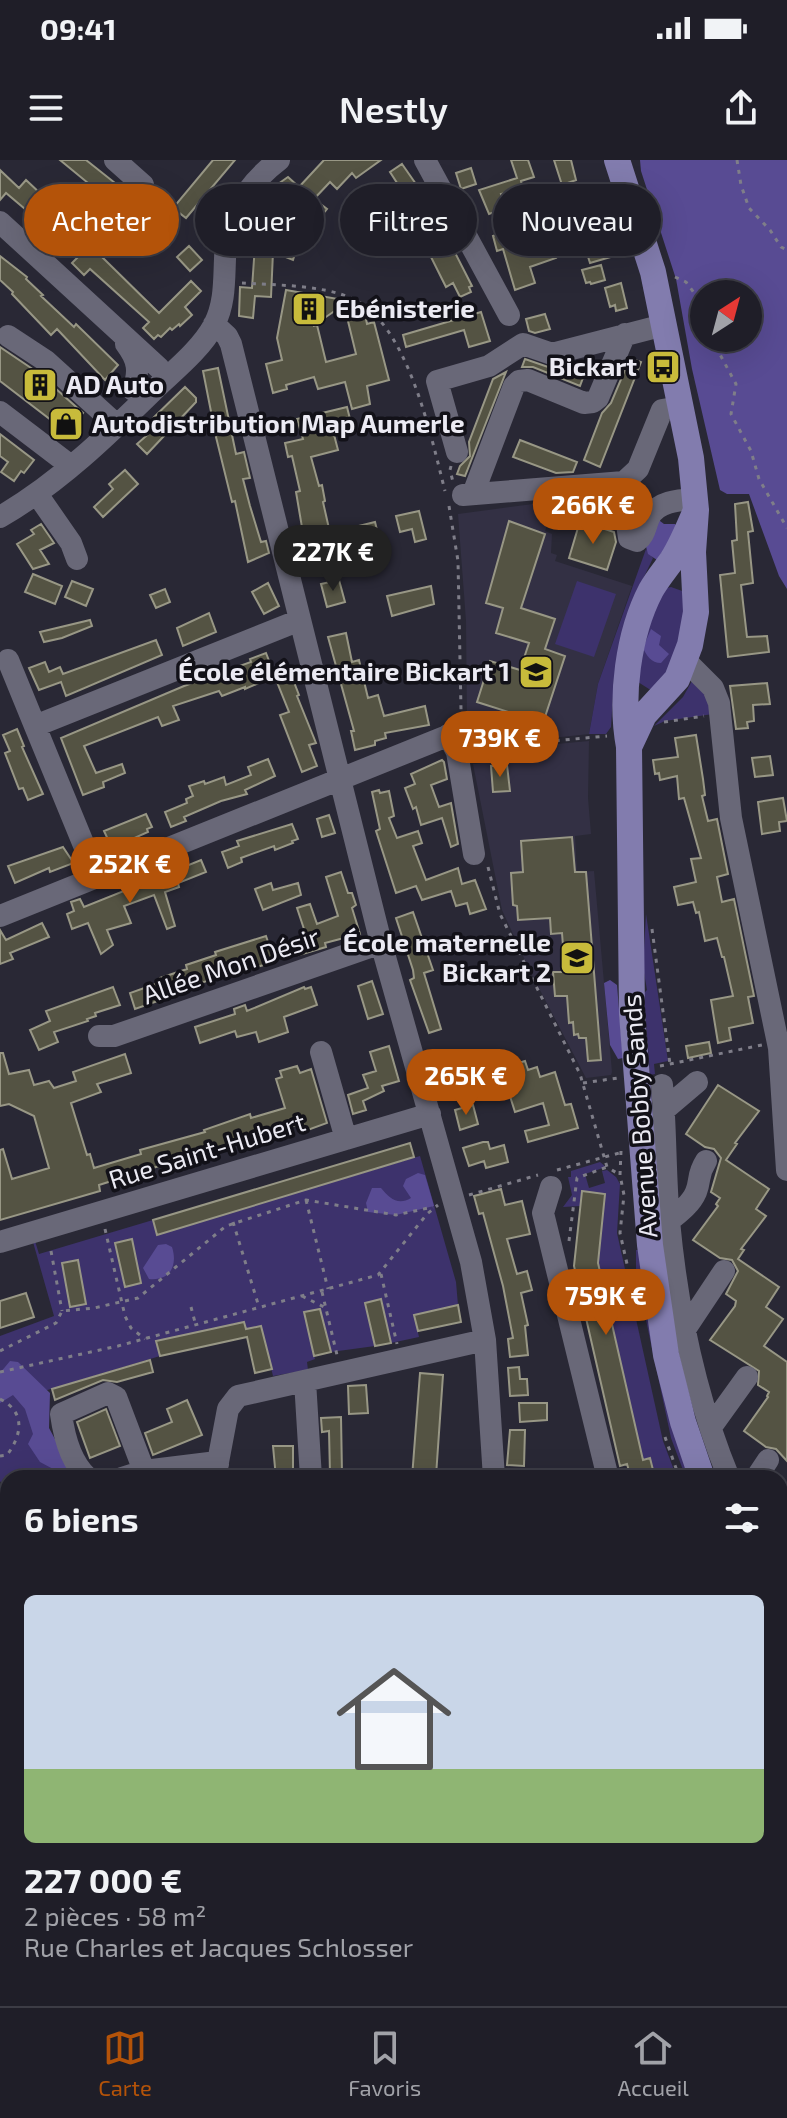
<!DOCTYPE html>
<html lang="fr">
<head>
<meta charset="utf-8">
<style>
  :root { --surface:#1f1e28; --page:#272730; --text:#f1f3f6; --muted:#a1a2a8; --line:#3c3c45; --accent:#b45309 }
  body { margin:0; font-family:"Exo 2",sans-serif; background:var(--page); color:var(--text); height:100vh; display:flex; flex-direction:column; font-size:30px; white-space:nowrap }
  * { box-sizing:border-box; margin:0 }
  p { font-size:26px; color:var(--muted) }
  .icon { flex:none; width:44px; height:44px; fill:none; stroke:currentColor; stroke-width:2; stroke-linecap:round; stroke-linejoin:round }
  .map { position:relative; flex:1; overflow:hidden }
  .side { position:absolute; left:0px; top:1310px; width:788px; height:536px; display:flex; flex-direction:column; background:var(--surface); border-radius:24px 24px 0 0; box-shadow:0 8px 32px #0002,0 0 0 2px var(--line) }
  .side>* { flex:none }
  .banner { position:absolute; left:24px; top:24px; width:740px; height:72px; display:flex; gap:16px }
  .needle { width:52px; rotate:36deg }
  .fabs { position:absolute; left:690px; top:120px; display:grid; gap:16px }
  .fabs a { display:grid; place-items:center; width:72px; height:72px; border-radius:50%; background:var(--surface); box-shadow:0 8px 32px #0002,0 0 0 2px var(--line); font-size:40px }
  .price { position:absolute; translate:-50% -68px; padding:0 18px; border-radius:28px; background:var(--accent); color:#fff; font-size:26px; line-height:52px; filter:drop-shadow(0 2px 4px #0008) }
  .price::after { content:''; position:absolute; left:50%; top:48px; width:24px; height:18px; margin-left:-12px; background:inherit; clip-path:polygon(0 0,100% 0,50% 100%) }
  .price.current { background:#222; color:#fff }
  ul { padding:0; list-style:none }
  li { display:grid; align-content:center; gap:16px; height:424px; padding:0 24px }
  li+li { border-top:2px solid var(--line) }
  li span { display:grid; place-items:center; height:248px; border-radius:12px; color:#555 }
  li>.icon { margin-inline-start:auto }
  span .icon { width:144px; height:144px; fill:#fffc; stroke-width:1 }
  li b { font-size:34px }
  h2 { display:flex; justify-content:space-between; align-items:center; height:96px; padding:0 24px; font-size:34px }
  .tag { padding:0 28px; border-radius:36px; background:var(--surface); box-shadow:0 8px 32px #0002,0 0 0 2px var(--line); font-size:28px; line-height:72px }
  .tag.current { background:var(--accent); color:#fff }
  .status { display:flex; justify-content:space-between; align-items:center; height:56px; padding:0 40px; background:var(--surface); direction:ltr }
  .status svg { height:22px; fill:currentColor }
  header { display:flex; justify-content:space-between; align-items:center; height:104px; padding:0 24px; background:var(--surface); font-size:36px; font-weight:600 }
  .dock { display:flex; justify-content:space-around; align-items:center; height:112px; border-top:2px solid var(--line); background:var(--surface); font-size:22px; color:var(--muted) }
  .dock a { display:grid; justify-items:center; gap:4px }
  .dock .current { color:var(--accent) }
  .map>svg:first-child { display:block }
  .built { fill:#333044 }
  .green { fill:#3d326c }
  .forest { fill:#584b93; fill-rule:evenodd }
  .building { fill:#545343; stroke:#989785; stroke-width:2 }
  .lines { fill:none; stroke-linecap:round; stroke-linejoin:round }
  .path { stroke:#7f7e89; stroke-width:3; stroke-dasharray:4 6; stroke-linecap:butt }
  .minor { stroke:#696878; stroke-width:22 }
  .major { stroke:#827cae; stroke-width:26 }
  .labels { text-anchor:middle; stroke-width:7; stroke-linejoin:round; paint-order:stroke }
  .poi-label { font-size:26px; font-weight:bold; fill:#ebeaf3; stroke:#121118; text-anchor:start }
  .street-label { font-size:26px; fill:#ebeaf3; stroke:#121118 }
</style>
</head>
<body>
<div class="status"><b>09:41</b><svg viewBox="0 0 49 12"><path d="M0 12V9h3v3zM5 12V6h3v6zM10 12V3h3v9zM15 12V0h3v12zM26 1h20v11H26zM47 4h2v5h-2z"/></svg></div>
<header><svg class="icon" aria-label="menu" viewBox="0 0 24 24"><path d="M4 6h16M4 12h16M4 18h16"/></svg>Nestly<svg class="icon" aria-label="share" viewBox="0 0 24 24"><path d="M12 15V3M7 8l5-5 5 5M5 13v7h14v-7"/></svg></header>
<div class="map">
<svg width="787" height="1846" viewBox="0 0 787 1846">
  <rect width="100%" height="100%" fill="#292835"/>
  <path class="built" d="M556,341L545,371L552,374L551,393L557,395L555,401L632,426L598,524L589,574L488,585L480,557L467,561L466,461L458,354Z
    M589,581L588,638L591,674L575,676L577,712L594,711L612,912L611,915L586,918L530,811L502,750L473,604L483,603L481,591Z"/>
  <path class="green" d="M646,389L653,398L643,419L614,519L611,567L606,574H589L598,524Z
    M577,421L616,434L594,497L555,484Z
    M671,427L685,432L686,479L656,529H649L638,522L647,452L667,428Z
    M693,519L706,529L713,554L665,561L654,566L683,537Z
    M646,754L668,901L654,904L655,914L650,915L644,833L647,830L643,807Z
    M420,996L456,1122L458,1145L414,1155L419,1177L391,1183L382,1140L365,1143L375,1186L331,1192L320,1149L304,1152L315,1199L307,1202L308,1210L273,1216L261,1167L246,1169L244,1162L157,1181L160,1196L31,1235L61,1318H8V1334L0,1321V1176L54,1156L33,1082L35,1081L39,1094L153,1060L158,1074Z
    M600,1002L606,1007L585,1014L589,1028L605,1023L602,1011L607,1010L616,1017L620,1024L617,1073L663,1281L677,1318H655L650,1299L643,1300L598,1103L605,1034L582,1031L580,1046L563,1047L572,1035L568,1017H571V1011Z
    M636,1090H642L694,1318H686L671,1278L636,1113Z
    M780,1611L787,1614V1724L780,1725Z"/>
  <path class="forest" d="M640,0H787V429L779,416L749,334H727L720,330L692,209L676,119L641,11ZM704,134H748V178H704Z
    M656,358L664,364H675L678,368L657,400L648,394L645,383Z
    M651,469L661,476L659,485L669,494L661,503C651,503 647,496 643,488Z
    M610,820L617,825L623,898L618,899L610,885L604,823Z
    M418,1013L425,1015L434,1046L396,1055L368,1052L366,1043L372,1028H381C389,1038 398,1046 411,1038L403,1026L406,1019Z
    M166,1084L172,1087C178,1106 170,1121 149,1119L143,1108L158,1085Z
    M10,1201L18,1202L50,1233L49,1268L76,1318H52L56,1315L55,1310L40,1302L28,1284L33,1274L25,1249L13,1235L0,1243V1213Z"/>
  <path class="building" d="M60,0H86L120,27L122,25L145,42L132,58L110,40L107,43L86,25L88,23Z
    M213,0H235L186,58L173,48Z
    M324,0H381L356,18L352,13L337,29L330,22L314,39L327,49L307,74L302,71L293,100L273,92L271,137L255,136L253,158L239,156L240,127L252,128L255,85L266,62L259,58L267,47L277,53L291,35L278,24L288,17L299,27Z
    M511,0H528L534,17L521,21L523,29L501,34L512,64L521,61L526,77L540,73L545,88L552,86L556,98L530,107L535,123L515,130L503,89L497,91L493,76L502,73L497,51L489,54L479,30L517,18Z
    M554,0H571L576,20L562,25Z
    M402,4L425,37L412,46L390,12Z
    M471,8L476,24L461,29L456,13Z
    M0,10L19,28L26,20L42,35L36,40L60,62L62,60L67,64L72,60L104,90L101,96L159,153L191,121L201,131L185,147L192,155L180,166L179,164L172,170L170,168L161,177L158,175L154,179L143,168L149,162L90,109L84,115L72,103L77,98L36,62L38,60L6,33L0,40Z
    M578,45L583,59L594,56L600,77L608,75L614,96L590,103L582,77L574,80L562,50Z
    M424,46L446,75L472,126L469,127L471,132L460,137L453,123L446,127L418,71L415,73L405,60Z
    M189,86L202,100L190,111L177,97Z
    M0,96L27,117L26,119L43,135L41,136L74,167L76,164L118,205L105,220L57,169L51,175L12,134L13,132L0,120Z
    M601,105L605,120L591,124L590,122L586,123L582,110Z
    M621,123L627,148L616,151L615,145L610,147L605,128Z
    M286,130L338,139L336,150L313,166L317,165L326,202L356,194L347,157L365,154L367,164L374,162L389,220L367,226L370,244L352,249L345,222L318,229L314,217L286,225L287,229L273,233L266,204L282,200L277,178Z
    M481,152L490,181L469,187L464,170L406,187L403,175Z
    M545,154L550,169L535,173L529,171L526,159Z
    M0,187L37,212L83,253L68,273L0,221Z
    M630,198L641,202L600,307L584,300L602,253L611,243Z
    M525,199L548,207L561,206L584,215L580,226L533,207H522Z
    M218,208L236,294L244,292L250,318L243,319L250,346L261,382L266,381L269,393L248,402L235,341L232,342L216,277L203,211Z
    M506,212L465,316L457,314L460,306L470,296L469,282L493,219Z
    M185,227L196,238V242L147,294L137,284L153,270L147,264Z
    M347,247L351,263L332,267L338,290L311,297L319,326L322,325L325,341L323,342L330,373L375,362L379,378L347,386L348,392L330,396L326,387L301,394L298,381L304,379L296,332L300,331L292,296L288,297L285,283L303,279L297,259Z
    M0,274L34,300L24,313L21,311L14,321L1,312L8,302L0,296Z
    M520,280L577,302L573,312L556,313L513,297Z
    M125,310L138,324L103,357L94,347L113,329L109,324Z
    M748,342L753,371L748,372L753,423L741,425L747,477L767,476L769,492L728,497L720,415L735,413L732,381L737,380L735,344Z
    M419,351L426,379L415,382L412,369L400,372L396,356Z
    M509,361L545,374L521,448L555,459L545,489L565,496L543,563L477,542L490,501L520,510L529,483L496,473L503,448L486,443Z
    M580,361L614,372L616,382L607,410L569,398Z
    M41,364L54,383L40,390L49,404L33,409L17,384L34,374L31,370Z
    M33,414L62,426L55,444L25,432Z
    M339,420L345,442L327,447L321,424Z
    M72,421L93,429L86,446L65,437Z
    M268,423L279,446L264,454L252,432Z
    M431,426L434,444L392,456L387,436Z
    M165,429L170,442L156,448L150,435Z
    M209,453L216,472L183,486L177,468Z
    M90,460L92,466L62,478L44,482L40,472Z
    M346,473L352,502L359,500L368,538L378,535L384,556L425,546L429,565L385,573L386,578L375,581V585L355,590L351,571H354L328,477Z
    M156,480L162,495L66,536L61,522L39,530L29,508L45,502L49,512L60,507L63,514Z
    M266,493L275,516L245,529V527L222,536L219,531L173,546L179,560L162,566L158,557L84,586L96,613L122,604L125,613L103,622L104,627L83,635L61,578L184,526L251,502L250,499Z
    M290,512L299,535L297,536L316,583L309,585L317,606L302,612L280,555L289,552L275,517Z
    M767,523L770,544L753,545L754,561L747,562L748,568L736,569L730,526Z
    M17,569L24,586L22,587L43,634L28,640L23,628L19,629L5,593L10,591L3,575Z
    M696,575L703,619L705,635L702,636L708,661L717,659L728,714L717,717L722,742L734,739L754,836L748,837L753,863L729,868L731,880L718,883L711,840L733,836L724,797H722L717,778L705,781L699,752L696,753L693,742L678,745L674,727L696,722L691,699L701,698L684,638L679,639L677,616L660,620L659,613L655,614L653,600L678,597L675,578Z
    M770,596L773,615L755,617L752,598Z
    M268,599L275,616L245,630L247,634L221,641L184,657L186,661L171,667L165,652L187,643L186,639L193,636L189,626L204,621L205,624L224,617L226,625L251,615L248,607Z
    M442,600L444,602L447,619L431,625L439,647L451,643L458,684L451,687L442,658L421,665L416,647L413,649L405,628L415,624L411,614Z
    M507,605L510,631L493,632L491,606Z
    M379,630L380,633L389,631L394,656L389,658L397,678L418,671L422,683L413,686L426,720L458,708L462,724L475,720L486,749L470,754L467,743L456,746L451,731L422,740L416,726L396,733L376,671L380,669L372,632Z
    M783,638L787,661L779,662L780,671L762,674L758,642Z
    M146,654L152,667L147,669L148,672L112,688L104,671Z
    M329,655L335,673L322,677L317,659Z
    M292,664L298,679L292,681L293,683L275,690L274,686L241,698L242,702L228,708L222,692L239,686L237,681Z
    M572,677L575,712H586L601,900L588,901L586,878H579L578,874L574,875L573,862L569,863L567,836H555L553,812H565L562,773L551,774L550,758L518,760L517,746L513,745L511,713L523,712L521,681Z
    M63,687L73,702L71,704L50,712L49,708L15,723L8,706Z
    M201,700L206,712L178,723L179,727L165,732L175,766L167,769L154,735L124,746L131,763L107,770L113,785L101,794L88,763L72,769L67,754L74,751L71,742L80,739L84,747Z
    M341,712L348,733H352L356,745L352,748L360,774L345,781L344,778L325,783L326,787L299,795L294,779L306,775L297,748L310,744L317,764L338,756L326,717Z
    M271,723L273,730L298,723L301,735L263,750L255,729Z
    M413,752L433,810L424,813L441,869L429,873L410,820L414,818L413,810L396,758Z
    M42,763L49,777L10,793L13,799L0,804V770L6,780Z
    M266,776L275,802L249,809L246,799L210,811L213,819L180,830L181,833L135,849L130,833L161,822L160,818L187,809L186,805L216,795L215,792Z
    M372,821L383,854L368,859L358,826Z
    M113,827L120,845L95,853L96,856L87,859L88,861L54,872L58,882L39,890L30,870L50,861L46,851Z
    M304,827L305,829L311,827L317,845L284,857L288,872L259,882L256,872L237,877L235,871L200,883L195,867L235,854L234,849L245,845L247,851Z
    M709,882L711,893L688,898L686,886Z
    M389,886L399,921L382,926L384,931L363,941L366,950L353,954L348,935L368,928L363,915L376,911L370,892Z
    M0,893H3L9,914L29,910L34,925L49,921L54,928L76,921L73,912L125,894L131,913L97,924L101,932L71,943L87,995L90,994L94,1008L141,994L140,990L205,972L204,970L250,954L251,958L285,948L276,919L282,917L280,911L297,906L300,913L311,909L327,963L305,971L303,963L197,994L99,1025L100,1031L0,1060V990L3,989L12,1019L49,1008L34,956L9,944L0,946Z
    M464,896L470,920L453,927L447,901Z
    M525,901L528,910L537,907L540,917L555,912L565,945L571,944L578,968L528,982L525,971L549,965L543,943L515,952L501,908Z
    M718,925L759,951L735,983L737,984L726,1000L769,1029L756,1049L766,1056L741,1089L744,1090L738,1099L779,1127L766,1147L783,1159L764,1186L787,1202V1301L776,1289L766,1287L744,1271L768,1237L767,1236L769,1232L758,1225L759,1211L710,1180L735,1146L736,1141L726,1134L738,1111L732,1100L720,1098L693,1080L718,1046L716,1044L720,1038L711,1032L721,998L714,989L705,987L686,974Z
    M473,945L478,964L460,970L455,950Z
    M483,982H488L490,989L504,985L508,1002L486,1008L484,1001L469,1006L463,988Z
    M410,983L414,997L157,1075L153,1060Z
    M501,1029L505,1045L522,1041L530,1074L507,1079L517,1114L527,1111L532,1130L521,1133L528,1165L525,1166L528,1195L510,1197L508,1179L513,1178L503,1126L483,1053L479,1054L474,1036Z
    M582,1031L605,1034L598,1103L643,1300L650,1298L655,1318H631L627,1304L620,1306L574,1106Z
    M132,1079L141,1123L125,1127L115,1083Z
    M78,1100L86,1144L70,1147L62,1103Z
    M26,1133L34,1157L0,1168V1141Z
    M381,1139L391,1183L375,1186L365,1143Z
    M458,1145L461,1162L418,1171L414,1155Z
    M320,1149L331,1192L314,1196L304,1152Z
    M244,1162L246,1169L261,1166L272,1209L255,1213L247,1177L160,1196L156,1181Z
    M150,1200L153,1212L117,1222L103,1220L55,1240L52,1229Z
    M519,1207L520,1219H527L528,1235L510,1236L508,1208Z
    M420,1213L443,1215L436,1316H429V1318H412Z
    M366,1225L368,1253L349,1254L348,1226Z
    M187,1240L202,1275L153,1295L145,1273L172,1262L167,1249Z
    M519,1243H547V1260L520,1262Z
    M106,1249L120,1286L90,1298L77,1262Z
    M341,1257L342,1314H330L329,1271L322,1272L321,1258Z
    M510,1270H525L524,1306L507,1305Z
    M273,1286H293V1318H276Z"/>
  <g class="lines">
    <path class="path" d="M737,0L741,25L749,48L770,70L781,87L787,90
      M675,117L686,122L704,146
      M242,123C274,125 322,125 351,138C408,162 431,277 445,331
      M711,178L736,224L731,254L751,291L759,319L787,368
      M451,306L450,310L453,322
      M449,346L458,401L461,550
      M664,562L704,556
      M476,588L607,576
      M488,707L500,754L580,914L607,1007L620,1015
      M652,769L670,904
      M660,906L762,885
      M583,923L618,918
      M621,991L620,1015L624,1035L620,1073L637,1148
      M557,1010L623,992
      M469,1035L538,1015
      M306,1040L328,1129
      M233,1062L259,1147
      M105,1069L125,1156L131,1168L145,1179
      M569,1081L577,1018L607,1007
      M51,1091L62,1151
      M381,1114L397,1184
      M322,1132L337,1195
      M302,1136L326,1148
      M191,1147L196,1166
      M0,1191L56,1163L62,1151L94,1148L138,1138L226,1066L306,1040L396,1055L433,1047
      M0,1212L118,1186L378,1115L427,1054L438,1045
      M0,1239C26,1252 22,1275 7,1295L0,1296
      M665,1277L677,1311
      M780,1332L782,1333
      M780,1377L787,1388
      M780,1402H787
      M782,1545L783,1569
      M780,1634L787,1625
      M0,1676L8,1691
      M780,1698L787,1699
      M0,1782L8,1796
      M86,1838L90,1846"/>
    <path class="minor" d="M115,0L143,25
      M425,0L509,155
      M0,62L159,208
      M214,164L227,176L231,184L381,783L471,1102L485,1180L494,1318
      M8,176L46,201L110,259
      M126,184C138,200 140,211 133,230
      M0,252L71,306
      M457,292L437,221L489,206L523,184L552,194L664,165
      M37,334L71,383L77,399
      M473,334L514,226L519,221L528,220L584,243L593,242L598,238L625,174
      M463,335L624,322L638,309L662,250L680,247
      M625,350L629,378L637,381C645,375 645,367 649,358C657,341 679,340 696,339
      M0,357C59,323 108,275 156,228C176,209 201,189 214,165C225,144 224,121 225,99C226,57 246,25 279,0
      M8,500L35,566
      M685,500L713,528L719,543L731,658L779,888L787,1010
      M448,575L457,592L474,694
      M97,717L35,566L300,460
      M0,756L482,562
      M99,876H114L381,783
      M321,892L346,979
      M662,925C666,970 665,1016 669,1061C677,1147 696,1238 729,1318
      M664,950L697,922
      M551,1027L543,1053L608,1318
      M669,1061C679,1053 691,1044 696,1032C701,1019 697,1015 706,1001
      M0,1082L430,954
      M686,1168L724,1111
      M305,1221L311,1318
      M711,1267L747,1217
      M88,1318C71,1303 64,1276 61,1254L108,1233L116,1237L144,1311
      M122,1318L144,1311L209,1303L218,1304
      M215,1318L228,1249L238,1236L485,1180
      M756,1318L768,1300
      M0,1511L8,1528
      M780,1588L787,1586
      M780,1743L787,1741
      M0,1749L8,1765
      M0,1828L8,1824
      M125,1838L126,1846
      M443,1838L446,1846
      M713,1838V1846
      M248,1846L286,1838"/>
    <path class="major" d="M617,0L653,112L691,298L696,350L693,392L696,452L690,485L677,519L644,555L629,587
      M696,350C689,367 682,384 672,400C665,410 657,419 651,430C628,474 620,538 629,587L632,854L650,1085L666,1195L683,1262L702,1318
      M780,1432L787,1429
      M780,1515L787,1528"/>
  </g>
  <defs>
    <g id="building-square" transform="scale(1.8)"><rect x="-9" y="-9" width="18" height="18" rx="4" fill="#c8bb3b" stroke="#121118"/><path d="M-4-6H4V6H1V3H-1V6H-4ZM-2.5-4.3h1.7v1.8h-1.7ZM.8-4.3h1.7v1.8H.8ZM-2.5-1h1.7V.8h-1.7ZM.8-1h1.7V.8H.8Z" fill="#111"/></g>
    <g id="bus-square" transform="scale(1.8)"><rect x="-9" y="-9" width="18" height="18" rx="4" fill="#c8bb3b" stroke="#121118"/><path d="M-5-6H5V4H4V6H2V4H-2V6H-4V4H-5ZM-3.5-4V0h7V-4ZM-3.5 1.2v1.5H-2V1.2ZM2 1.2v1.5H3.5V1.2Z" fill="#111"/></g>
    <g id="shop-square" transform="scale(1.8)"><rect x="-9" y="-9" width="18" height="18" rx="4" fill="#c8bb3b" stroke="#121118"/><path d="M-5-2.5h2.3a2.7 3.5 0 0 1 5.4 0H5L5.5 6h-11ZM-1.5-2.5h3a1.5 2.3 0 0 0-3 0Z" fill="#111"/></g>
    <g id="school-square" transform="scale(1.8)"><rect x="-9" y="-9" width="18" height="18" rx="4" fill="#c8bb3b" stroke="#121118"/><path d="M0-5L7-2L0 1L-7-2ZM-4 1L0 2.5L4 1V4Q0 6-4 4Z" fill="#111"/></g>
  </defs>
  <g fill-rule="evenodd">
    <use href="#building-square" x="309" y="149"/>
    <use href="#bus-square" x="663" y="207"/>
    <use href="#building-square" x="40" y="225"/>
    <use href="#shop-square" x="66" y="264"/>
    <use href="#school-square" x="536" y="512"/>
    <use href="#school-square" x="577" y="798"/>
  </g>
  <g class="labels">
    <g class="poi-label">
      <text x="335" y="158">Ebénisterie</text>
      <text x="637" y="216" text-anchor="end">Bickart</text>
      <text x="66" y="234">AD Auto</text>
      <text x="92" y="273">Autodistribution Map Aumerle</text>
      <text x="510" y="521" text-anchor="end">École élémentaire Bickart 1</text>
      <text x="551" y="792" text-anchor="end">École maternelle<tspan x="551" dy="30">Bickart 2</tspan></text>
    </g>
    <g class="street-label">
      <text transform="translate(231 806) rotate(-19)" y="9">Allée Mon Désir</text>
      <text transform="translate(640 956) rotate(-94)" y="9">Avenue Bobby Sands</text>
      <text transform="translate(207 991) rotate(-17)" y="9">Rue Saint-Hubert</text>
    </g>
  </g>
</svg>
<div class="fabs">
<a><svg class="needle" viewBox="-14 -14 28 28"><path d="M0-13l5 13h-10z" fill="#e53935"/><path d="M0 13l5-13h-10z" fill="#a1a2a8"/></svg></a>
</div>
<b class="price" style="left:593px;top:386px">266K €</b>
<b class="price current" style="left:333px;top:433px">227K €</b>
<b class="price" style="left:500px;top:619px">739K €</b>
<b class="price" style="left:130px;top:745px">252K €</b>
<b class="price" style="left:466px;top:957px">265K €</b>
<b class="price" style="left:606px;top:1177px">759K €</b>
<div class="banner">
<a class="tag current">Acheter</a>
<a class="tag">Louer</a>
<a class="tag">Filtres</a>
<a class="tag">Nouveau</a>
</div>
<section class="side">
<h2>6 biens<svg class="icon" aria-label="filters" viewBox="0 0 24 24"><path d="M4 7h16M4 17h16"/><circle cx="9" cy="7" r="2"/><circle cx="15" cy="17" r="2"/></svg></h2>
<ul>
<li><span style="background:linear-gradient(#c9d6e8 70%,#8fb573 0)"><svg class="icon" aria-label="home" viewBox="0 0 24 24"><path d="M3 11l9-7 9 7M6 9v11h12V9"/></svg></span><div><b>227 000 €</b><p>2 pièces · 58 m²</p><p>Rue Charles et Jacques Schlosser</p></div></li>
</ul>
</section>
</div>
<nav class="dock">
<a class="current"><svg class="icon" aria-label="map" viewBox="0 0 24 24"><path d="M3 6l6-2 6 2 6-2v14l-6 2-6-2-6 2zM9 4v14M15 6v14"/></svg>Carte</a>
<a><svg class="icon" aria-label="saved" viewBox="0 0 24 24"><path d="M7 4h10v16l-5-4-5 4z"/></svg>Favoris</a>
<a><svg class="icon" aria-label="home" viewBox="0 0 24 24"><path d="M3 11l9-7 9 7M6 9v11h12V9"/></svg>Accueil</a>
</nav>
</body>
</html>
